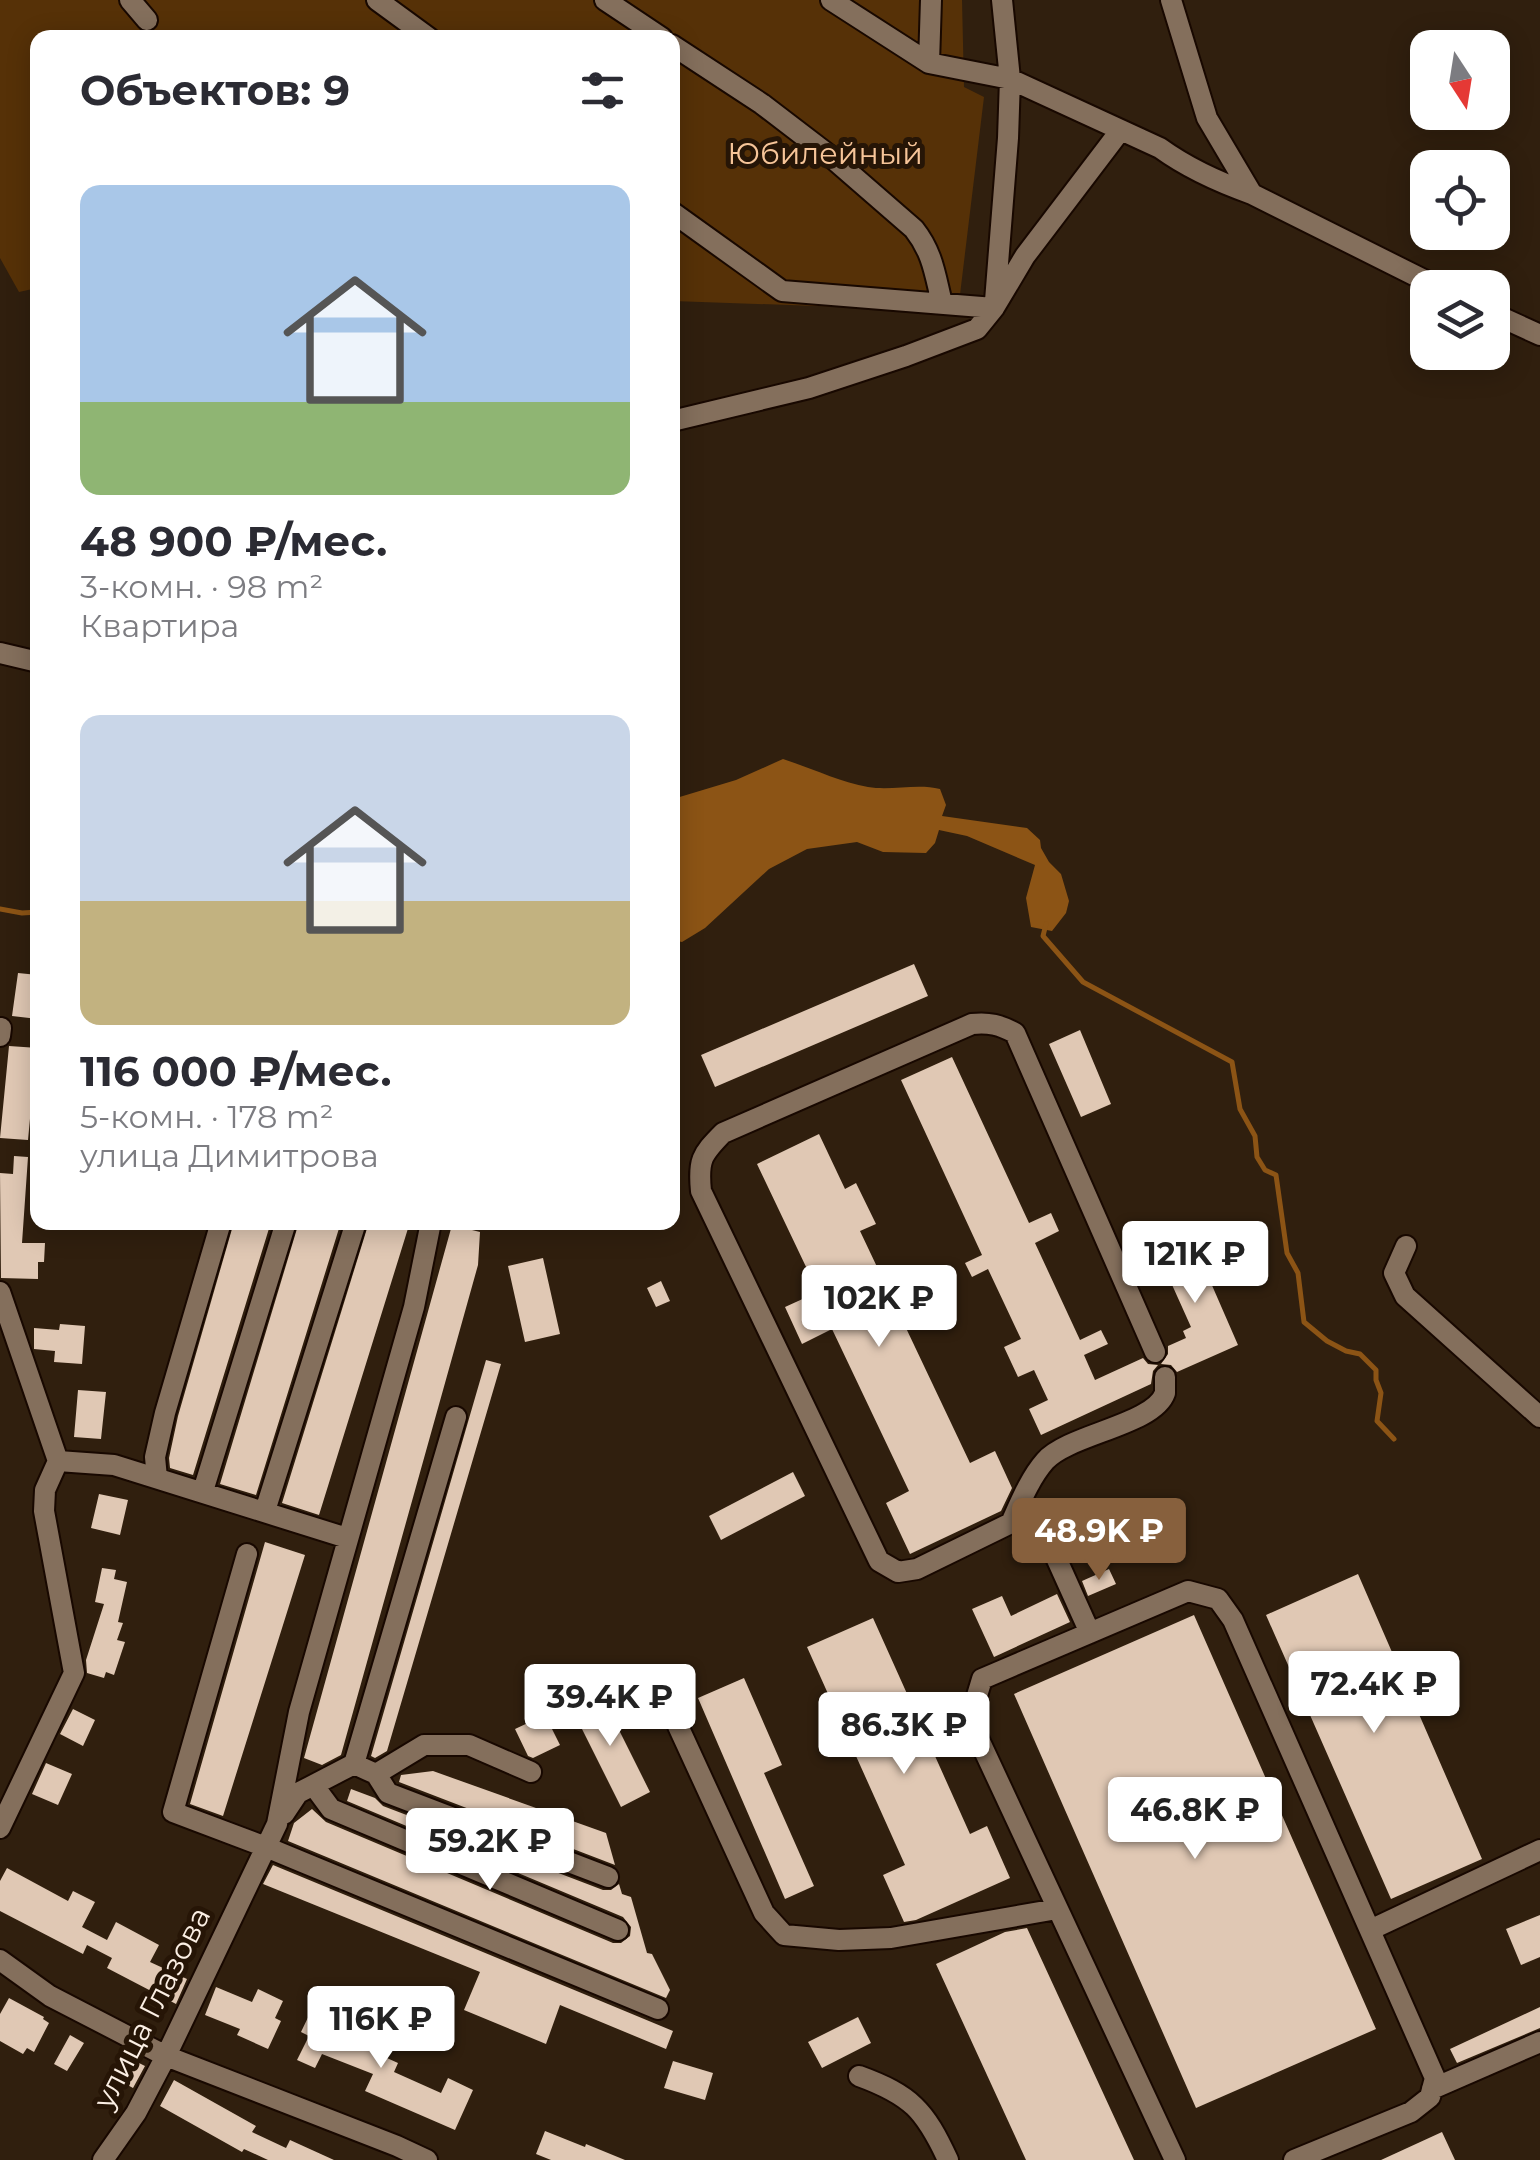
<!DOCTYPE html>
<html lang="ru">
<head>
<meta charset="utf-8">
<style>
  :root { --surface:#fff; --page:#f7f7f7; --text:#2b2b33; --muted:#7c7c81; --accent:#87603d }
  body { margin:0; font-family:Montserrat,sans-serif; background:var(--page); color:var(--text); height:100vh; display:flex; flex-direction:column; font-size:38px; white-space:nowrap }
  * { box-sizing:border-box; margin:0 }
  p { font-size:32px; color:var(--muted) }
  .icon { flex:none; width:55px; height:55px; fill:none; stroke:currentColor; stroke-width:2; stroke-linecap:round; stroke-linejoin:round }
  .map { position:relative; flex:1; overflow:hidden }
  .drawer { position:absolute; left:30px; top:30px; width:650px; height:1200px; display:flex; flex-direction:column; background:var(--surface); border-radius:20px; box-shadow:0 5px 25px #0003 }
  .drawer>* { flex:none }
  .needle { width:65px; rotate:168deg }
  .fabs { position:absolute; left:1410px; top:30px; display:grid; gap:20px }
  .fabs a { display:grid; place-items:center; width:100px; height:100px; border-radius:20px; background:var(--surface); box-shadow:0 5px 25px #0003; font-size:50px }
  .price { position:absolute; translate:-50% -85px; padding:0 22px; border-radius:10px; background:#fff; color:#222; font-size:32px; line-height:65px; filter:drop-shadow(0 2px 5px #0008) }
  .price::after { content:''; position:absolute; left:50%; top:60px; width:30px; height:22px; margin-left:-15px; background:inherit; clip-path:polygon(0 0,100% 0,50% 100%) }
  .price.selected { background:var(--accent); color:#fff }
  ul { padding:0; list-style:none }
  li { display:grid; align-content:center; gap:20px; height:530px; padding:0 50px }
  li span { display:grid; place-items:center; height:310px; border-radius:20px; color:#555 }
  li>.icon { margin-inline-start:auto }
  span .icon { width:180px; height:180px; fill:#fffc; stroke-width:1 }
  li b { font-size:42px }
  h2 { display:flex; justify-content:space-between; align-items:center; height:120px; padding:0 50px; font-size:42px }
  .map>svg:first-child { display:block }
  .green { fill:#563107 }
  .water { fill:#8c5415 }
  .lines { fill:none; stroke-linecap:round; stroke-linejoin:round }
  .stream { stroke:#8c5415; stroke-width:5 }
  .building { fill:#e0c8b4 }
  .minor-casing { stroke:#180800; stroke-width:24 }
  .minor { stroke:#846f5c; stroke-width:20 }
  .labels { text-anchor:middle; stroke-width:10; stroke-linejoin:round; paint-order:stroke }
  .park-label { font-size:30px; fill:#f7c599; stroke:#261506 }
  .street-label { font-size:30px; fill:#fbefe4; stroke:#261506 }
</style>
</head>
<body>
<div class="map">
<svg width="1540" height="2160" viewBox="0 0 1540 2160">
  <rect width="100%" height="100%" fill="#301f0e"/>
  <path class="green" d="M0,0H962L964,87L984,97L958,311L673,301L672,38H38L37,288L19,292L0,258Z"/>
  <path class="water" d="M783,759C811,768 840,782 868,787C892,791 917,783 940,789L946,805L942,816L1027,828L1040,840L1041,848L1049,862L1061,874L1069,901L1066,913L1052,931L1031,927L1026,898L1035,865L967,836L939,830L935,843L926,853L883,852L857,842L807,849L769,869L705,928L682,942L673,940V799L736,780Z"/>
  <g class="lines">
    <path class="stream" d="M0,909L22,913L38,912
      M1046,924L1043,936L1083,982L1232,1062L1240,1109L1255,1136L1257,1157L1265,1170L1276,1175L1287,1253L1298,1273L1304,1322L1327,1341L1346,1351L1360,1354L1376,1370V1380L1381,1393L1377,1421L1394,1439"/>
  </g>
  <path class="building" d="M914,964L928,996L715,1087L701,1055Z
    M18,973L38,975V1019L12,1016Z
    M1080,1030L1111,1104L1081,1117L1049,1044Z
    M9,1046L38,1048V1109L31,1108L28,1140L0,1138Z
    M952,1057L1029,1223L1051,1213L1059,1231L1035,1243L1080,1340L1101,1330L1108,1344L1084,1355L1095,1380L1143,1358L1148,1364L1158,1365L1153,1371L1151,1384L1041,1435L1029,1409L1048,1400L1034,1370L1018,1377L1004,1347L1021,1339L988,1269L972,1277L965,1263L982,1255L901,1080Z
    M819,1134L845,1189L856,1183L876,1224L860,1231L970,1463L995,1451L1012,1488L1001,1511L910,1554L886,1503L909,1491L832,1329L802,1344L785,1307L818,1292L757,1164Z
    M14,1156L28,1157L22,1243H45L44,1262H38V1279L1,1278L0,1173L13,1174Z
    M234,1222H271L193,1475L170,1468L169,1458L178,1416Z
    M299,1222H341L256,1495L220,1484Z
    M369,1222H410L319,1515L282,1503Z
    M452,1225L480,1232L478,1265L341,1755L322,1765L304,1758Z
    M1187,1228L1238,1345L1177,1372L1171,1365L1161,1364L1168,1354V1346L1186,1338L1183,1331L1191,1327L1160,1258L1171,1253L1164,1238Z
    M543,1258L560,1334L525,1342L508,1266Z
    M661,1281L670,1301L656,1307L647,1288Z
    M60,1324L85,1326L82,1364L54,1362L55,1351L34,1349V1328L59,1330Z
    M486,1360L501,1364L387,1751L375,1758L371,1756Z
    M78,1390L106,1392L101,1439L74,1437Z
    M793,1472L805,1496L721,1540L709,1516Z
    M99,1494L128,1500L120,1535L91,1528Z
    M265,1542L305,1555L223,1816L190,1804Z
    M102,1568L116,1570L114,1579L127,1582L118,1622L123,1623L117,1640L125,1642L114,1675L106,1672L104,1678L87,1673L86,1660L104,1604L95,1602Z
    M1109,1569L1116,1584L1088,1596L1082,1581Z
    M1358,1574L1482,1859L1391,1899L1266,1615Z
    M1057,1594L1070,1622L994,1657L972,1609L1002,1596L1011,1616Z
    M1194,1615L1376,2029L1196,2108L1014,1694Z
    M873,1618L970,1834L987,1826L1010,1878L916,1920L904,1922L883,1875L905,1865L807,1647Z
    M744,1678L782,1765L764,1773L814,1886L785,1899L698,1698Z
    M600,1692L650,1792L621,1807L571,1707Z
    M73,1709L95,1720L83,1746L60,1734Z
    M545,1715L560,1745L533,1758L528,1756L515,1729Z
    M46,1763L72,1774L58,1805L32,1794Z
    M433,1771L606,1833L615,1865L399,1782L401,1775Z
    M351,1789L375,1798L383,1806L603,1890H611L619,1884L622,1894L631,1897L647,1953L652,1954L670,1990L666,1998L288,1841L294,1823L312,1809L326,1822L613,1943H621L630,1936L631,1927L623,1917L347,1801Z
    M273,1865L673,2031L666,2049L560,2005L546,2044L464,2010L480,1972L263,1884Z
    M7,1868L68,1901L73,1891L95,1902L82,1927L107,1940L116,1922L159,1945L150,1962L187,1979L176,2004L107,1968L112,1958L87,1945L83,1954L0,1911V1881Z
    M1540,1915V1957L1521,1965L1506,1929Z
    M1027,1928L1134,2160H1026L936,1964L1005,1932Z
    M216,1987L252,2002L258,1989L283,2001L275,2018L281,2021L268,2049L237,2035L240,2029L205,2015Z
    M9,1998L44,2017L43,2019L49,2023L34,2052L27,2048L23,2054L0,2041V2014Z
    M314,2005L339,2017L337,2022L363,2032L358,2045L398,2063L394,2072L441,2093L448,2078L473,2090L455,2130L365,2091L373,2074L322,2054L315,2068L297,2060L309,2036L301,2032Z
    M1540,2007V2028L1457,2063L1450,2049Z
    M858,2017L871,2043L822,2068L808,2042Z
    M70,2035L84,2043L67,2071L54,2064Z
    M123,2055L145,2066L133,2088L111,2076Z
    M673,2061L713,2073L705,2100L664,2088Z
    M174,2080L256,2126L252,2132L286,2148L290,2140L334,2160H268L244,2149L242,2152L160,2106Z
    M545,2131L585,2147L586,2144L625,2160H551L536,2154Z
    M1442,2132L1455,2160H1381Z"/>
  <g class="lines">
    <g class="minor-casing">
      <path id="minor" d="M130,0L147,20
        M377,0L429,38
        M605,0L662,38
        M831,0L929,63L1010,79L1160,148C1189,169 1218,182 1252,194
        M1171,0L1207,118L1252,194L1440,288
        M672,45L762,104L830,156L914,229C933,253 935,275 942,303
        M929,63L931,0
        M672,212L782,291L994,308
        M995,301L1008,138L1010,79L1002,0
        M1492,313L1540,335
        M672,421L809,388L906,356L977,329L994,308L1025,256L1120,131
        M0,653L38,662
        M0,1036L1,1028
        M1406,1246L1394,1273L1405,1296L1540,1417
        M0,1292L58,1461L45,1490L44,1511L74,1673L0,1828
        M58,1461L114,1465L347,1538
        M157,1478L155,1457L165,1413L221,1222
        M203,1491L286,1222
        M265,1511L356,1222
        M1011,1523C1020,1503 1030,1478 1045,1461C1069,1434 1154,1425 1165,1393C1165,1392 1165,1378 1165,1377
        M247,1554L173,1812L266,1847L658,2009
        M1090,1633L1040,1522L1017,1520L917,1569L898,1572L879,1561L701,1191C698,1161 701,1155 723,1133L972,1024C989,1022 1000,1025 1015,1033L1155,1352
        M678,1726L764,1913L784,1935L839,1940L891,1938L1057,1909
        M354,1764L456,1417
        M376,1774L388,1793L608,1877
        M314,1786L331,1809L618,1930
        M284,1814L298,1793L354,1764L376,1774L424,1745H469L531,1772
        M1370,1930L1540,1850
        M0,1960L50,1996L166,2056L397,2146L427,2160
        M859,2076C911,2095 925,2110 948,2160
        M1432,2089L1540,2042
        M103,2160L136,2113L166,2056L277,1824L299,1712L414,1307L431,1222
        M1175,2160L974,1729L976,1699L982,1679L1188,1591L1218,1599L1233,1620L1435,2078L1430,2097L1411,2112L1294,2160"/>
    </g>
    <use href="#minor" class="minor"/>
  </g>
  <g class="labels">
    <g class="park-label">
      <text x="825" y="164">Юбилейный</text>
    </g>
    <g class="street-label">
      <text transform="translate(152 2008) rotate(-63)" y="10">улица Глазова</text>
    </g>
  </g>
</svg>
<div class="fabs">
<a><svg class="needle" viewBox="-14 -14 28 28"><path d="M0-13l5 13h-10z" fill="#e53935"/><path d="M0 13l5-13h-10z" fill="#7c7c81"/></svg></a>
<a><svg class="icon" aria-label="locate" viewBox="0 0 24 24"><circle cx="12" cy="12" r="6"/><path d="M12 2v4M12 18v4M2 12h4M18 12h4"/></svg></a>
<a><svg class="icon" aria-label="layers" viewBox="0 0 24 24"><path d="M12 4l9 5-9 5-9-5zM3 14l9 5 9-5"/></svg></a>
</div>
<b class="price" style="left:1195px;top:1306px">121K ₽</b>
<b class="price" style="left:879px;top:1350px">102K ₽</b>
<b class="price selected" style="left:1099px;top:1583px">48.9K ₽</b>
<b class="price" style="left:1374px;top:1736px">72.4K ₽</b>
<b class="price" style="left:610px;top:1749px">39.4K ₽</b>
<b class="price" style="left:904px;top:1777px">86.3K ₽</b>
<b class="price" style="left:1195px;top:1862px">46.8K ₽</b>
<b class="price" style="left:490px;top:1893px">59.2K ₽</b>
<b class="price" style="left:381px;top:2071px">116K ₽</b>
<section class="drawer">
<h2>Объектов: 9<svg class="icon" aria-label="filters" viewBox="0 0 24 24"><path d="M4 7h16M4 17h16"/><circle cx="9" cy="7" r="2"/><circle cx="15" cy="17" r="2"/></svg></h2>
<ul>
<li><span style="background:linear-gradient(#a9c7e8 70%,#8fb573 0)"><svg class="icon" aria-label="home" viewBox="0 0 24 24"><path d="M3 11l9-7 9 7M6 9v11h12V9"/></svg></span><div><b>48 900 ₽/мес.</b><p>3-комн. · 98 m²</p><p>Квартира</p></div></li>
<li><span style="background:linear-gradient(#c9d6e8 60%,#c2b280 0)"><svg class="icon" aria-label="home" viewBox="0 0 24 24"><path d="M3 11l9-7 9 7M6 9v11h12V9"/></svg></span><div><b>116 000 ₽/мес.</b><p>5-комн. · 178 m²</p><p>улица Димитрова</p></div></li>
</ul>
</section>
</div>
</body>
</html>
